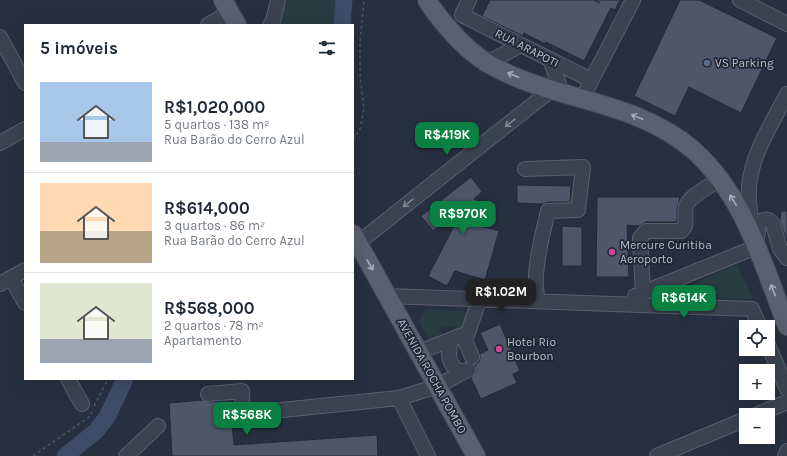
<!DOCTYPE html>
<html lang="pt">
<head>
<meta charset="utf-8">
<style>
  :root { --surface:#fff; --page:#f2f2f3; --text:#1f2937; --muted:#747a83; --line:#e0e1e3; --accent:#0b8043 }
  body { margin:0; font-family:Karla,sans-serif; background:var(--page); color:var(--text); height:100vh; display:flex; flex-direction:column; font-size:15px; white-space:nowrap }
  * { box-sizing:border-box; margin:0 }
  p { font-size:13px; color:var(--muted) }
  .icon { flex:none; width:22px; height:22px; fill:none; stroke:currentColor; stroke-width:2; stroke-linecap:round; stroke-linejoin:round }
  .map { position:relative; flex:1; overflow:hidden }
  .panel { position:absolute; left:24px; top:24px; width:330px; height:356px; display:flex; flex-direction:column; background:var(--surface); border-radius:0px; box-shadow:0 4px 16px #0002 }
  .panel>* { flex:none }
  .tools { position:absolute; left:739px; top:320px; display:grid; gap:8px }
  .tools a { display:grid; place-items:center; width:36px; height:36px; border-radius:0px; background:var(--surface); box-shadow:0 4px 16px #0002; font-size:20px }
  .price { position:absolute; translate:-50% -34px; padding:0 9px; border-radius:8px; background:var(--accent); color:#fff; font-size:13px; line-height:26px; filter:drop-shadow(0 1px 2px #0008) }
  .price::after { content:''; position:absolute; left:50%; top:24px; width:12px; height:9px; margin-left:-6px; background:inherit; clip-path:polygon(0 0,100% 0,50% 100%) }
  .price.active { background:#222; color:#fff }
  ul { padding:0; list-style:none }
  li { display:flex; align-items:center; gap:12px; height:100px; padding:0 16px }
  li+li { border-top:1px solid var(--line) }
  li span { display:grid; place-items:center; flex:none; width:112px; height:80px; border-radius:0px; color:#555 }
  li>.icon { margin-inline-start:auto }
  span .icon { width:48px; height:48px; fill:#fffc; stroke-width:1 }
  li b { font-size:17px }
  h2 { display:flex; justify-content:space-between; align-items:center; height:48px; padding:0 16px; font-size:17px }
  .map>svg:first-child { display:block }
  .green { fill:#293c41 }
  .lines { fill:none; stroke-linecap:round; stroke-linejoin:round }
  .river { stroke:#3e4c68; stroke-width:17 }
  .building { fill:#4e5669; stroke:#222937 }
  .minor-casing { stroke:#59606d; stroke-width:16 }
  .major-casing { stroke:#454b59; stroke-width:20 }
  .path { stroke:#47595e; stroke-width:1.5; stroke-dasharray:3 3; stroke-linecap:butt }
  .minor { stroke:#3b4250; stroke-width:14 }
  .major { stroke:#596170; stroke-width:18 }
  .oneway { stroke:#a5abb8 }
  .oneway2 { stroke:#808693 }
  .service-dot { fill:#5c6f8a; stroke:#202735; stroke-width:1.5 }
  .hotel-dot { fill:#d1479c; stroke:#202735; stroke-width:1.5 }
  .labels { text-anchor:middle; stroke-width:3.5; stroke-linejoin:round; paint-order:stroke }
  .street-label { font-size:12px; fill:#b8bdca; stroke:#202735 }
  .poi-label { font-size:12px; fill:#b8bdca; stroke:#202735; text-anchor:start }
</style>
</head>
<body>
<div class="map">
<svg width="787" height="456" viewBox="0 0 787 456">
  <rect width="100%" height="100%" fill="#273040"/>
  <path class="green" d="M284,0H340L337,25H277Z
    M737,264L753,299L688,297C683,295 683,291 687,287Z
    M426,309L470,312L462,333L457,334L454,326L440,328L442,337L430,342L419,321Z"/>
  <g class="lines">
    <path class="river" d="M342,25L344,0
      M65,456L96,431L107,417L125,379"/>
  </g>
  <path class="building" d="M490,0H594L600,3L595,0H620L615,10L611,8L584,61L546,42L545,44L524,33L523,36L482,16Z
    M680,0H699L777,38L741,113L689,87L675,116L634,96Z
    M471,177L482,192L474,199L488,206L478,225L499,231L485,280L455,271L447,286L428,276L464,207L433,231L421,216Z
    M517,185L571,186L570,202H548L543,204L517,203Z
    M597,197H680L677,210V222H646L639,226L627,225L629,277H596Z
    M781,211H787V242L780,220Z
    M562,226L582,227V266H562Z
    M500,324L520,371L513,374L517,383L481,399L471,378L476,372L475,365L479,362L480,358V354L488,350L480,333Z
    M202,400L209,402L230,401L234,445L377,435L378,456H172L169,403Z"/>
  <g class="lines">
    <g class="minor-casing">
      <path id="minor" d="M469,0L462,15L591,80
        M740,0L787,24
        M208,25L230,12
        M270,25L273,21L278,0
        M0,37L25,83
        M550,59L562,93
        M487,63L521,45
        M587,89L633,0
        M0,143L25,129
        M525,169L583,167L578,210L548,211C543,232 537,254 536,276C535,284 537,293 537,301
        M753,229C750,215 748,200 749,186C752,153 773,122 787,94
        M757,239L759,222C765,219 768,218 773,224L780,249L787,258
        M358,243L551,90
        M11,278L25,303
        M673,281L683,306
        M0,284L25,270
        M643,293L640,238L646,231H681C690,225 682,213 687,204C692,195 711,185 720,179
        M387,296L752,309L760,327
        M635,296L756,247
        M463,335L472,357
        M451,340C448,353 447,366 461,372L468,370
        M768,345L787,389
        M419,352L468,333L479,300
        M68,379L82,404
        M208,394L242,391L243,414L399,398
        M756,415L787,402
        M126,456L158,426
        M428,456L399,398L438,386L465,371
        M657,456L746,419
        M785,456L787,451"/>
    </g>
    <g class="major-casing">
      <path id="major" d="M223,0L237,25
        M427,0C433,10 441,20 449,29C460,42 473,54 487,63C551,101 634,99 692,149C744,194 763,264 787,326
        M353,234L476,456"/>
    </g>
    <path class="path" d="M353,140L360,129L364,109L360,77V43L364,0
      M94,406L108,379
      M33,456L89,417L92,412"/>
    <use href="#minor" class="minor"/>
    <use href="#major" class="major"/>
  </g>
  <defs><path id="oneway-shaft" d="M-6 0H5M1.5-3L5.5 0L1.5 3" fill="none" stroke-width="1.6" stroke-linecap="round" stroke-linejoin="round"/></defs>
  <g class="oneway">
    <use href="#oneway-shaft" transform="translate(513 75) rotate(-157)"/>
    <use href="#oneway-shaft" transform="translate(637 117) rotate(-158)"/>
    <use href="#oneway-shaft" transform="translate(733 200) rotate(-122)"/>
    <use href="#oneway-shaft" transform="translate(370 265) rotate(61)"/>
    <use href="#oneway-shaft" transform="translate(773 290) rotate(-111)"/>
  </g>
  <g class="oneway2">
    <use href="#oneway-shaft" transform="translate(510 123) rotate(142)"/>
    <use href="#oneway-shaft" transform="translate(408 203) rotate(142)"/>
  </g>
  <circle class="service-dot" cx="707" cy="63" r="4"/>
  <g class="hotel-dot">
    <circle cx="612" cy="252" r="4"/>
    <circle cx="499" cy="349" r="4"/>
  </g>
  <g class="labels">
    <g class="street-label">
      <text transform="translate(527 48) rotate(27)" y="4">RUA ARAPOTI</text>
      <text transform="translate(432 376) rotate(61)" y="4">AVENIDA ROCHA POMBO</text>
    </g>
    <g class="poi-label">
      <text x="715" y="67">VS Parking</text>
      <text x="620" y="249">Mercure Curitiba<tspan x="620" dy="14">Aeroporto</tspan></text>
      <text x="507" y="346">Hotel Rio<tspan x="507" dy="14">Bourbon</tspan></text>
    </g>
  </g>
</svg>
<div class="tools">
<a><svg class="icon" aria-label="locate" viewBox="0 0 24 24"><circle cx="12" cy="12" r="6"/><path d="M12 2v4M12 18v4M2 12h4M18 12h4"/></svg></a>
<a>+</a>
<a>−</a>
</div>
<b class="price" style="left:447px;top:156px">R$419K</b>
<b class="price" style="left:463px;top:235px">R$970K</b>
<b class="price active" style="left:501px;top:313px">R$1.02M</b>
<b class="price" style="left:684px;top:319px">R$614K</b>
<b class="price" style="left:247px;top:436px">R$568K</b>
<section class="panel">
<h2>5 imóveis<svg class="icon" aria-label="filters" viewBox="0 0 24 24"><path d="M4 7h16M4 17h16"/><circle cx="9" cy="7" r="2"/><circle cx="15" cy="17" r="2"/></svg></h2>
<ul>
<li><span style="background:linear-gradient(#a9c7e8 75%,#9aa5b1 0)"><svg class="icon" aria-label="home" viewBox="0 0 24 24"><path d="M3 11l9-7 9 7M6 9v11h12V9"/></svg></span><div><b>R$1,020,000</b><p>5 quartos · 138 m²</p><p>Rua Barão do Cerro Azul</p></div></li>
<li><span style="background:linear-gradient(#ffd9b3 60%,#b9a48a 0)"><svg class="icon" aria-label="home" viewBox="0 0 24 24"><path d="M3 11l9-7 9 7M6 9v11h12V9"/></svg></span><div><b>R$614,000</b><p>3 quartos · 86 m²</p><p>Rua Barão do Cerro Azul</p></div></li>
<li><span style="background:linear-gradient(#dfe7d0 70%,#9aa5b1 0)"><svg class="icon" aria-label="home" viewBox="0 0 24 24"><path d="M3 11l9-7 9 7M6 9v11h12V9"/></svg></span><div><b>R$568,000</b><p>2 quartos · 78 m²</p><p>Apartamento</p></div></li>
</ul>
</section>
</div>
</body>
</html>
